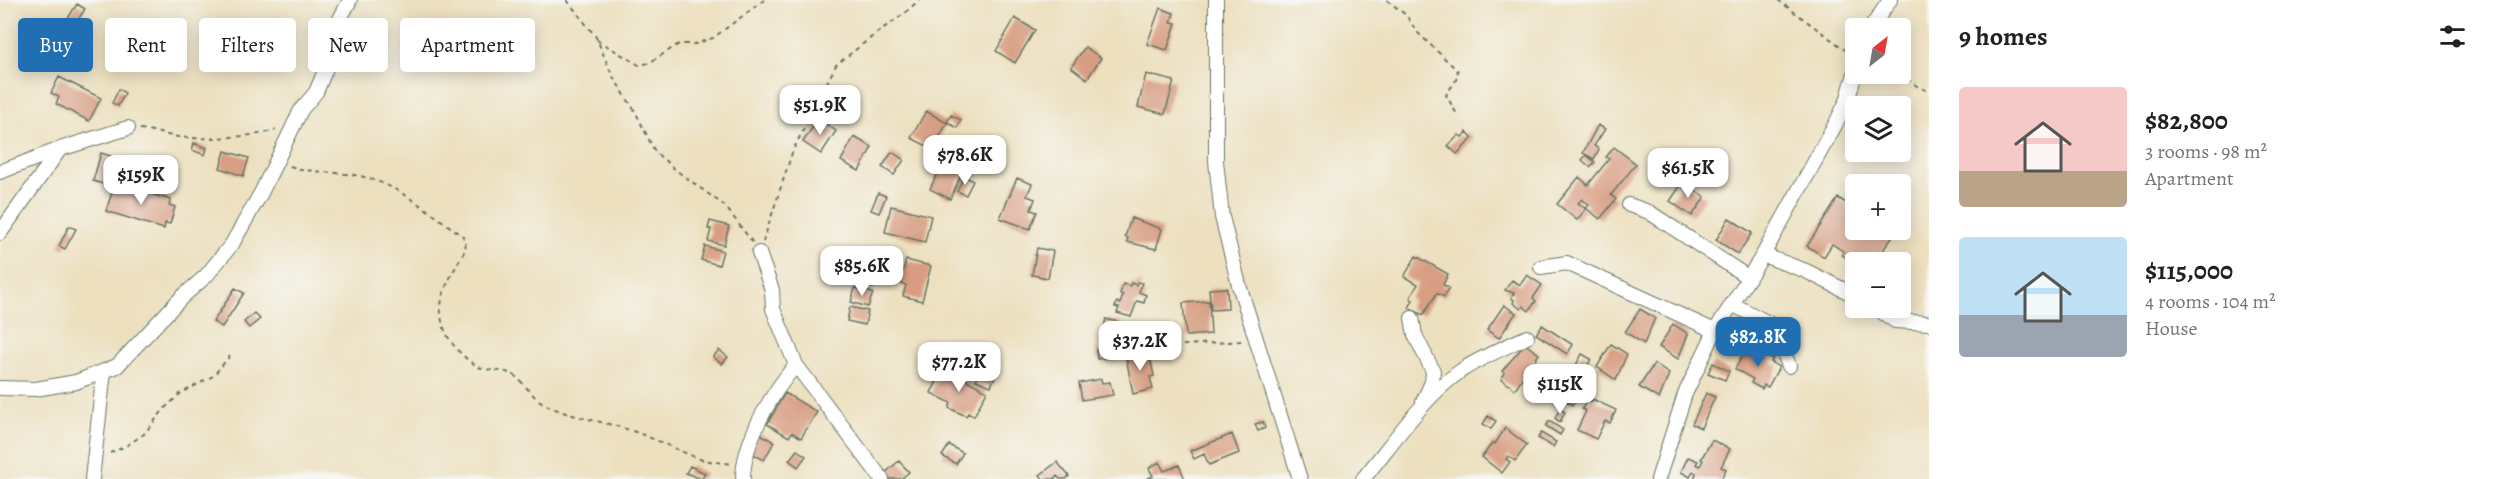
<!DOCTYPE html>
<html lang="en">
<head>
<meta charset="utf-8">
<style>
  :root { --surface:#fff; --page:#f6f6f6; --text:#202124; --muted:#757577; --accent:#1f6fb2 }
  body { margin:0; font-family:Alegreya,serif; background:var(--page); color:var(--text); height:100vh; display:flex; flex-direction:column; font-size:22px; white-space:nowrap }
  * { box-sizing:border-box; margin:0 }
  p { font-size:20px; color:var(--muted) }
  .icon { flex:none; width:33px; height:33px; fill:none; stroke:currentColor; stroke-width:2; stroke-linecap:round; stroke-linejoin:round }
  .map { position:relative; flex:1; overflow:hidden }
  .sheet { display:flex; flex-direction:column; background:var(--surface); width:570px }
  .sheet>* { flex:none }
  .hud { position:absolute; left:18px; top:18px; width:570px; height:54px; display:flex; gap:12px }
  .needle { width:39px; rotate:31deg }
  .tools { position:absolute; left:1845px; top:18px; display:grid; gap:12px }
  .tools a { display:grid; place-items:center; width:66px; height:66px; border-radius:6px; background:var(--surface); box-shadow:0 3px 15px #0003; font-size:30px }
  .price { position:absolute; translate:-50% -51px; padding:0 14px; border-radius:12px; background:#fff; color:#222; font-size:20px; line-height:39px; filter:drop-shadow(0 2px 3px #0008) }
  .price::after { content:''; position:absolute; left:50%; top:36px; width:18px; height:14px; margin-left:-9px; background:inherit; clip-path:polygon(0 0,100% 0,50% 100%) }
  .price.current { background:var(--accent); color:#fff }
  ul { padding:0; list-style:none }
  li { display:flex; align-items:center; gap:18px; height:150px; padding:0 30px }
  li span { display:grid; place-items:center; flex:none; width:168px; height:120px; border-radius:6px; color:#555 }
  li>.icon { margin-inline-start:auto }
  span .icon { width:72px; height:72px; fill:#fffc; stroke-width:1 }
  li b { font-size:26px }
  h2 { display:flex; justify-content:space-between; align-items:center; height:72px; padding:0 30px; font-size:26px }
  .chip { padding:0 21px; border-radius:6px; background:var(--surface); box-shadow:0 3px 15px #0003; font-size:21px; line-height:54px }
  .chip.current { background:var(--accent); color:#fff }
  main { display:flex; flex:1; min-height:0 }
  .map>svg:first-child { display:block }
  .building { fill:#d89d82 }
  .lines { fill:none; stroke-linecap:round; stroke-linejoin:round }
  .minor-casing { stroke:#677665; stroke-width:16 }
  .path { stroke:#677665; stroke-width:2; stroke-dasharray:4.5 4.5; stroke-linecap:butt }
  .minor { stroke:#fff; stroke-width:14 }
</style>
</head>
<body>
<main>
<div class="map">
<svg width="1929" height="479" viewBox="0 0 1929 479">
  <rect width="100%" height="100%" fill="#f6f6f2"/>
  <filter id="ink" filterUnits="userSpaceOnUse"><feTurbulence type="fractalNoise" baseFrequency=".0167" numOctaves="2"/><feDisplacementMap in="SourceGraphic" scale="12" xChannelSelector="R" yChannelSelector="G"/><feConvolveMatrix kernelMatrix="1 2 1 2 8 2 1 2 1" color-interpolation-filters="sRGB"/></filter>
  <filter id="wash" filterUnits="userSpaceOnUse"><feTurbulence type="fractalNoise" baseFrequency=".008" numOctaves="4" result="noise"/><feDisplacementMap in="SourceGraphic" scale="24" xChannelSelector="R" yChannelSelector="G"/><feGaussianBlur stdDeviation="1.35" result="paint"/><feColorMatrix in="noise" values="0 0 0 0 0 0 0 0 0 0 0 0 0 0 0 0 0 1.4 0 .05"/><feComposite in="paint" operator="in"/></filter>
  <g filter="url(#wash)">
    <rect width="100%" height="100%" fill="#ede0bf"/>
    <g id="blocks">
      <path class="building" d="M77,4L85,9L76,23L68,18Z
        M1160,8L1174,13L1171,22L1176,23L1167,50L1147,44Z
        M1015,18L1035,30L1015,63L996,51Z
        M1085,47L1101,58L1087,79L1071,67Z
        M1146,74L1174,81L1165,114L1138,107Z
        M59,77L101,98L89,121L56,104L59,97L51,93Z
        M119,89L125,93L118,106L112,103Z
        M926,111L947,123L933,149L911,138Z
        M951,115L961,120L957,128L947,122Z
        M818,119L836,131L821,154L803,142Z
        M1598,125L1605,129L1594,146L1599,149L1594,159L1583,153Z
        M1467,132L1473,138L1457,154L1448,146L1459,135L1462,137Z
        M854,137L872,147L859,171L841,161Z
        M194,143L207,148L205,155L192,150Z
        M1614,147L1636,164L1611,195L1616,199L1600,219L1586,208L1589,205L1582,199L1578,203L1586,209L1577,220L1557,204L1579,177L1588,185L1609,159L1606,157Z
        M225,151L249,158L243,176L220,168Z
        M892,152L904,160L894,175L882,167Z
        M101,153L111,156L103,184L93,181Z
        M1586,155L1595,162L1590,167L1582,160Z
        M942,164L962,173L950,199L930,189Z
        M964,176L973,181L966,195L957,191Z
        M1017,178L1032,184L1027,196L1035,199L1031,210L1037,212L1030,229L1000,218Z
        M1683,182L1705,197L1692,216L1670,201Z
        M115,183L171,200L169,205L175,207L170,224L165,223L164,229L106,211Z
        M878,193L886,196L879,213L871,210Z
        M1838,198L1856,209V230H1887L1894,234L1875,262L1856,264L1842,255L1844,252L1832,244L1824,257L1807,246Z
        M891,206L931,216L925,242L885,232Z
        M1131,218L1162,229L1156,249L1127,242L1128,238L1125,237Z
        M1729,218L1752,233L1738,254L1716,240Z
        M710,221L729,226L724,245L708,241L711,229H708Z
        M69,226L76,229L65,249L59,246Z
        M705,246L723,251L719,265L701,260Z
        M1037,248L1053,251L1048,278L1032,275Z
        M1416,256L1448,274L1443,285L1449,288L1444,297L1437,293L1423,315L1409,308L1413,300L1410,298L1418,284L1404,277Z
        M906,260L931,266L922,301L903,296L906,285L900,283Z
        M858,271L876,275L873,288L855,285Z
        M1527,275L1542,285L1533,298L1536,301L1529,311L1523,306L1521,309L1513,303L1514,300L1511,298L1514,293L1505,290L1512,280L1520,285Z
        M1137,282L1142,283L1139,292L1146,295L1144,303L1137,301L1131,317L1117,313L1119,308L1115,307L1117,302L1120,304L1123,295L1120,294L1123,284L1130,286L1131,283L1136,285Z
        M235,288L244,293L222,327L213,322Z
        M855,288L873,293L868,307L851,302Z
        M1227,288L1228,309L1211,310L1209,289Z
        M1209,301L1211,334L1186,336L1183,303Z
        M1504,305L1516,313L1499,338L1487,330Z
        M850,307L868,311L865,325L847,321Z
        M1640,309L1655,318L1644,344L1625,332Z
        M254,313L260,319L249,328L244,322Z
        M1106,319L1123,323L1117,347L1100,343Z
        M1673,324L1688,334L1678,359L1659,347Z
        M1542,325L1573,345L1567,354L1536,334Z
        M1525,344L1539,354L1531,366L1534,368L1526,380L1523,377L1515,389L1501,379L1504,373L1502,371Z
        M1611,344L1627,354L1616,380L1597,367Z
        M1112,349V358L1097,359L1096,350Z
        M1746,349L1758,356L1760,352L1773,359L1771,362L1779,367L1768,387L1764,385L1762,389L1751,383L1753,379L1735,369Z
        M719,350L728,357L722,364L713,357Z
        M1149,352L1154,376L1150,377L1153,389L1133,394L1126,357Z
        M1582,354L1591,359L1584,372L1575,367Z
        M1713,363L1729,371L1725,380L1708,373Z
        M1654,364L1669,374L1659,399L1639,387Z
        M944,368L987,391L974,416L968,413L966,416L949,408L951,403L931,393Z
        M982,368L996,374L991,386L976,380Z
        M1101,379L1102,383L1110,382L1113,395L1082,400L1079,383Z
        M1571,389L1579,394L1573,405L1565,400Z
        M785,393L817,412L801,438L792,432L789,437L767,424Z
        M1706,393L1715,397L1701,428L1692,424Z
        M1592,399L1616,410L1610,423L1605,421L1596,439L1577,430L1586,411L1582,409L1587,400L1591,402Z
        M1560,409L1565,412L1560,422L1555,418Z
        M1488,416L1496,421L1491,429L1483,424Z
        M1549,421L1563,430L1560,435L1546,426Z
        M1263,422L1265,428L1258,431L1255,424Z
        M1505,428L1527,445L1515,461L1508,456L1506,459L1510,462L1502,473L1482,457L1493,442L1495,444Z
        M759,433L774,442L764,460L748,451Z
        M1541,433L1556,442L1553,447L1538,438Z
        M1232,434L1239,453L1209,465L1204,454L1194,459L1190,451Z
        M1712,440L1730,449L1721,467L1726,469L1721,479H1694L1696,473L1693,471L1690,477L1681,472L1688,457L1698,461L1696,464L1700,466L1703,460L1701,459Z
        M949,445L963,453L956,464L942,456Z
        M797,450L806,456L798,467L789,460Z
        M899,461L909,472L902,478L904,479H888L884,474Z
        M1057,462L1069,476L1066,479H1060L1057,476L1054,479H1043L1040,475Z
        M1159,462L1164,471L1179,465L1185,479H1146L1153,476L1149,468Z
        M690,466L705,473L702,479L686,473Z"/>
    </g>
  </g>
  <g filter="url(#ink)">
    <use href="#blocks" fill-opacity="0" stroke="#677665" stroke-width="1.5"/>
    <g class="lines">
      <g class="minor-casing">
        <path id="minor" d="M1216,0V161L1222,217L1239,285L1300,479
          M1871,28L1890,0
          M0,172L60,149
          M1629,205L1649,212L1749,278
          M0,233L60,149L128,128
          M1763,255L1806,271L1856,296
          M1541,267L1567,263L1715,331
          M1732,304L1774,326L1789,366
          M1876,308L1895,321L1929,323
          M1412,318L1415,335L1433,371L1432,382L1423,402
          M796,365L882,479
          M0,388L36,389L76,382L117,366L182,297L206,276L232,244L261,193L301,110L316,92L325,71L332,34L350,0
          M92,479L104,371
          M743,479C743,442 772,392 796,365L773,309L772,290L759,253
          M1363,479C1392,444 1424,396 1462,370C1482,357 1505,347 1527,337
          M1658,479L1685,394L1715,331L1763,255L1835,125L1847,101L1856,70"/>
      </g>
      <path class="path" d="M567,0L596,37L612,75L635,111L655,152L677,171L725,206L753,243
        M1387,0L1406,15L1417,32L1458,71L1456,80L1446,95L1458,116
        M1778,0L1855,57
        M597,40L639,65L649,63L679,44H695L713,38L764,0
        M1900,73L1918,87L1929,91
        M140,129C152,130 161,134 172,136C197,141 253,137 276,130
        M290,166C314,174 339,171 364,177C400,186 433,215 463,236L466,248C452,276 431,301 446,333C452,346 470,366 485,369C495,371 503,370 512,374C523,380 531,397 545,404C568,417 598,420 623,428C650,436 674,449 700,459C709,462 721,462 731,464
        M763,242L793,150L836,65L882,29L904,14L919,0
        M1129,349L1242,341
        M110,453L126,446L144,434L166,407L180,394L213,376L230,356"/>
      <use href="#minor" class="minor"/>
    </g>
  </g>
</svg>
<div class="tools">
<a><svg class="needle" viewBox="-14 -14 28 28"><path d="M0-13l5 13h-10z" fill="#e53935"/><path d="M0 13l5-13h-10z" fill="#757577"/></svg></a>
<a><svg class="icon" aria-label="layers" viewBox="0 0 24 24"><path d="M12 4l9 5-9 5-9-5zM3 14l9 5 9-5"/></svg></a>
<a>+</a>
<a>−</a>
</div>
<b class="price" style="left:820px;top:136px">$51.9K</b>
<b class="price" style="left:965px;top:186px">$78.6K</b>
<b class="price" style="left:1688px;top:199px">$61.5K</b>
<b class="price" style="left:141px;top:206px">$159K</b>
<b class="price" style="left:862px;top:297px">$85.6K</b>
<b class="price current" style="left:1758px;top:368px">$82.8K</b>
<b class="price" style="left:1140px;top:372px">$37.2K</b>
<b class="price" style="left:959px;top:393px">$77.2K</b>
<b class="price" style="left:1560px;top:415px">$115K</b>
<div class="hud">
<a class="chip current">Buy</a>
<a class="chip">Rent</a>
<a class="chip">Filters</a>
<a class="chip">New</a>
<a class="chip">Apartment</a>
</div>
</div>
<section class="sheet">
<h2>9 homes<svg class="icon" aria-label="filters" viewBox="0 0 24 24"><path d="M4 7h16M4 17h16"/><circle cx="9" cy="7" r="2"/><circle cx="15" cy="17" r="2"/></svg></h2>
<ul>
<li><span style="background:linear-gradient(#f6c9c9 70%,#b9a48a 0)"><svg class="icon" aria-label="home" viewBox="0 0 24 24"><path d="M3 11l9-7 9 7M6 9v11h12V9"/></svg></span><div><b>$82,800</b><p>3 rooms · 98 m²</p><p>Apartment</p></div></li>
<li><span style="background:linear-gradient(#bfe0f5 65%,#9aa5b1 0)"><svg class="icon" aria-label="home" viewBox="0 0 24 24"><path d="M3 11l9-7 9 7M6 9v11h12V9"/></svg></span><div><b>$115,000</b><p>4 rooms · 104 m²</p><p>House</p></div></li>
</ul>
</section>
</main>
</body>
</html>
